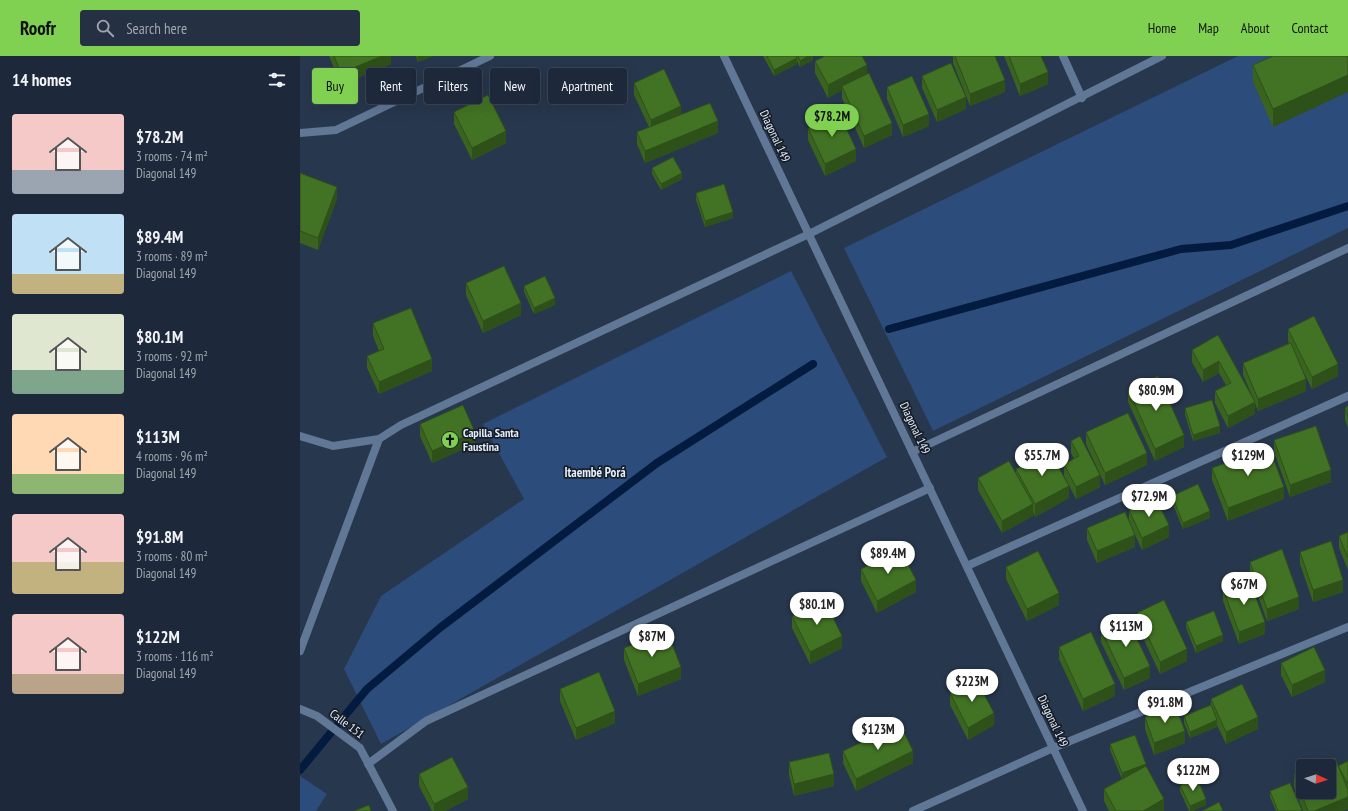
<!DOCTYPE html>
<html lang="en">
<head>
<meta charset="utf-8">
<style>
  :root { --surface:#1d293a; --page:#253142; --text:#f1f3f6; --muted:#a0a6af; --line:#3b4554; --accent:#80d051 }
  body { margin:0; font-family:"PT Sans Narrow",sans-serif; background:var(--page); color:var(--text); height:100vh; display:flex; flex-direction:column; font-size:15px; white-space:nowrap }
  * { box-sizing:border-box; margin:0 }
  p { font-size:13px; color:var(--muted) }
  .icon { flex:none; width:22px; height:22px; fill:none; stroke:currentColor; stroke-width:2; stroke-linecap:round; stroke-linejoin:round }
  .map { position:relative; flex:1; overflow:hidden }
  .side { display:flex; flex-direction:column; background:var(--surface); width:300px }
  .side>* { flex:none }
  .hud { position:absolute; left:12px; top:12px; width:380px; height:36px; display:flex; gap:8px }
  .needle { width:26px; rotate:94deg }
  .tools { position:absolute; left:996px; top:703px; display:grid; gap:8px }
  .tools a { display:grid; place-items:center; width:40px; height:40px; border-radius:4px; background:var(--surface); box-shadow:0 4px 16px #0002,0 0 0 1px var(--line); font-size:20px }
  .price { position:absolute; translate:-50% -34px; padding:0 9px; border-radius:14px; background:#fff; color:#222; font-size:13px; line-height:26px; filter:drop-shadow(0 1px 2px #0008) }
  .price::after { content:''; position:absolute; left:50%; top:24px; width:12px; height:9px; margin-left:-6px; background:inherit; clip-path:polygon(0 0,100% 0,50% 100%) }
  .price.active { background:var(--accent); color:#111 }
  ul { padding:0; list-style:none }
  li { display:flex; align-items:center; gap:12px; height:100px; padding:0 12px }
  li span { display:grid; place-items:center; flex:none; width:112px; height:80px; border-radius:4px; color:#555 }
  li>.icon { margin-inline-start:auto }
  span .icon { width:48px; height:48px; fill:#fffc; stroke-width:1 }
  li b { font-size:17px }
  h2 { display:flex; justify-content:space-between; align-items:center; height:48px; padding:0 12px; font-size:17px }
  .chip { padding:0 14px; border-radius:4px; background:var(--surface); box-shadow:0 4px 16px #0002,0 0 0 1px var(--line); font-size:14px; line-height:36px }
  .chip.active { background:var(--accent); color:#111 }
  header { display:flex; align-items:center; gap:24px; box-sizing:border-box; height:56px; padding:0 20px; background:var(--accent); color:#111 }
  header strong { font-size:19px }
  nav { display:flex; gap:22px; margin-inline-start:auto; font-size:14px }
  .search { width:280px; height:36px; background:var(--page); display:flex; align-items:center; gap:10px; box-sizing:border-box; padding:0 14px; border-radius:4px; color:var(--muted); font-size:15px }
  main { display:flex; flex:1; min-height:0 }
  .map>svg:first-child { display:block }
  .green { fill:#2c4c7b }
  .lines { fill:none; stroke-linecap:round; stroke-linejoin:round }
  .stream { stroke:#031b3e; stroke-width:8 }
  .lane { stroke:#617796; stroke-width:8 }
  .street { stroke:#617796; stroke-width:8 }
  .wall { fill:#39631f }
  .shaded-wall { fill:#2e5019 }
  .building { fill:#427324; stroke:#2e5019 }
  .labels { text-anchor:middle; stroke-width:3.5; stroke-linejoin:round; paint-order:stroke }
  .street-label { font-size:12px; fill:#e4eefc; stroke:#171e28 }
  .poi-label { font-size:12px; font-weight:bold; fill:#e4eefc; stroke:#171e28; text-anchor:start }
  .neighbourhood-label { font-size:13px; font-weight:bold; fill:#e4eefc; stroke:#171e28 }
</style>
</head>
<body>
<header>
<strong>Roofr</strong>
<div class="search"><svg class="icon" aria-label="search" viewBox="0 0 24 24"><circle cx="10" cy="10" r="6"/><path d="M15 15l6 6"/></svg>Search here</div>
<nav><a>Home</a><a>Map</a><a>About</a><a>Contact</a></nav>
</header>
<main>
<section class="side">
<h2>14 homes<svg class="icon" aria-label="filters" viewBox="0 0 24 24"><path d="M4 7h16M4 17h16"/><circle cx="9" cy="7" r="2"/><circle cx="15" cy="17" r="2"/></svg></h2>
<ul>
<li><span style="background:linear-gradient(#f6c9c9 70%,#9aa5b1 0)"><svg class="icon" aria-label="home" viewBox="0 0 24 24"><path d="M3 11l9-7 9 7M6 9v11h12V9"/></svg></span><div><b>$78.2M</b><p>3 rooms · 74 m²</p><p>Diagonal 149</p></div></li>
<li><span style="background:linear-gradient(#bfe0f5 75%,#c2b280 0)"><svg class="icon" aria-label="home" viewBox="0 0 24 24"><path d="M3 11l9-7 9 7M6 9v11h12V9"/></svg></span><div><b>$89.4M</b><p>3 rooms · 89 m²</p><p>Diagonal 149</p></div></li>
<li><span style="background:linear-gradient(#dfe7d0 70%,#7fa58c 0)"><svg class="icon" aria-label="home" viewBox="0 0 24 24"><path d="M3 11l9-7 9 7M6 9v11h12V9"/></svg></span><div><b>$80.1M</b><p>3 rooms · 92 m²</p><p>Diagonal 149</p></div></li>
<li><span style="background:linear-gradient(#ffd9b3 75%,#8fb573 0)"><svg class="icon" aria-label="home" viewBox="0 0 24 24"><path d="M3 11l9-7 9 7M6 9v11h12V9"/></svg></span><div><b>$113M</b><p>4 rooms · 96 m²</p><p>Diagonal 149</p></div></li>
<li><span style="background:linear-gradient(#f6c9c9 60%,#c2b280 0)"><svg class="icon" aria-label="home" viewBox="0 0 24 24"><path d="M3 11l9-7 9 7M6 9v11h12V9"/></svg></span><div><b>$91.8M</b><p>3 rooms · 80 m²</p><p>Diagonal 149</p></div></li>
<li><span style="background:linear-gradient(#f6c9c9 75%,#b9a48a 0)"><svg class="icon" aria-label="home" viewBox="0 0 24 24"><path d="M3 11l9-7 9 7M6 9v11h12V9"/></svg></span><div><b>$122M</b><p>3 rooms · 116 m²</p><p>Diagonal 149</p></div></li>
</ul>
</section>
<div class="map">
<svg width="1048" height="755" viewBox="0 0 1048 755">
  <rect width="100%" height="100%" fill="#27374d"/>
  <path class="green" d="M938,0H1048V172L633,375L544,192Z
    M491,215L587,401L81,688L44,613L81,540L224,443L183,368Z
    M0,720L27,738L16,755H0Z"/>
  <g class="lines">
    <path class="stream" d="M589,273L881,193L931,189L1048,150
      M0,714L67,633L141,571L357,407L513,308"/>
    <path class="lane" d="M68,708L126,665L630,432"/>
    <path class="street" d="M424,0L783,755
      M763,0L782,42
      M0,77L36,74L190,0
      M0,380L33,390L79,383L101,369L509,178L862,0
      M612,396L1048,192
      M667,510L1048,340
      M0,595L79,383
      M0,653L17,660L60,692L93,755
      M613,755L753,692L1048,571"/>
  </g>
  <path class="wall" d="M29,0H91V8L41,29Z
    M116,0H133L118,6Z
    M463,0H513V4L500,11L497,5V8L474,20Z
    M653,0H695L705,36L670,50L653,7Z
    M704,0H741L748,28L720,40Z
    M973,0V71L953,26V9Z
    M515,5L567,18L592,79L564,92L542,42V34L528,42L515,17Z
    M622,20L666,53L637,66L622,32Z
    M334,27L381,59L418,77L345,107L337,88V76L349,71L334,39Z
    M587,31L629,70L603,81L587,43Z
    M154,56L206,87L172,104L154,68Z
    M508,72L556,105L525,120L508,84Z
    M352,112L382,123L361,134L352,118Z
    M0,117L37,143L18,194L0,187Z
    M396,137L433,162L405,171L396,144Z
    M166,227L221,259L183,277L166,239Z
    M224,230L255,249L234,258L224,236Z
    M73,267L132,315L79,338L67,312V300L79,295L73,280Z
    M988,273L1038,320L1012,333L1003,315L1006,335L958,355L955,347V358L928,372L915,347V335L926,329L919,317L903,326L892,306V294L918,279L953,342L943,319V307L989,287L988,285Z
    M828,333L884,391L855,405L828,346Z
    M1048,350V372L1045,364V352Z
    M885,352L920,377L893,385L885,359Z
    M120,368L175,388L132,407L120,380Z
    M786,376L847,409L805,429L786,388Z
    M974,384L1031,426L990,441L974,396Z
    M771,385L800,431L776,443L764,420V408L774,403L771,397Z
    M912,412L984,443L928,465L912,424Z
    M716,413L769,442L735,461L733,456V460L702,477L678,434V422L716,417Z
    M872,440L910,462L883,473L872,446Z
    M829,454L869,481L842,494L830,468L835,491L797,507L787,484V472L829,466Z
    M1048,476V514L1039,492V480Z
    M1000,496L1043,536L1013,546L1000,508Z
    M950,506L999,553L967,565L950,518Z
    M706,511L759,549L727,565L706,523Z
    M561,513L616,536L577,557L561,525Z
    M923,533L965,578L939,588L923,545Z
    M837,557L887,605L860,618L837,569Z
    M492,560L542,592L510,608L492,572Z
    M886,566L923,585L896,597L886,572Z
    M801,574L850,622L824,634L801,586Z
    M759,591L815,640L783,655L759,603Z
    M324,592L381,623L338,640L324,604Z
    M981,607L1025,626L992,641L981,619Z
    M260,633L315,667L276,684L260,645Z
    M650,637L694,669L668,684L650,649Z
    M911,643L958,673L926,688L917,669V671L890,682L884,667V660L911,649Z
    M845,661L885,687L854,699L845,673Z
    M810,688L846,710L864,755H809L804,745V733L822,723L810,694Z
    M543,695L613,707L556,735L543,707Z
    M1048,705V753L1043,755H1003L994,731V719L1038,710Z
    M489,706L534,730L494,740L489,719Z
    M119,718L168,743L145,755H132L119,730Z
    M880,729L906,749L893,755H889L880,735Z
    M970,735L1002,755H976L970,741Z"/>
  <path class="shaded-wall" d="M82,0H91V8L41,29V17Z
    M118,0H133L118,6Z
    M508,0H513V4L500,11V5Z
    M497,2V8L474,20V14Z
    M567,9V21L542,30V34L528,42V29Z
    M748,16V28L720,40V28Z
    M1048,19V36L973,71V53Z
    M705,24V36L670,50V38Z
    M666,41V53L637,66V54Z
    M381,50V62L351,76V64Z
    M629,58V70L603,81V69Z
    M418,65V77L345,107V95Z
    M592,67V79L564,92V80Z
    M206,75V87L172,104V92Z
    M556,93V105L525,120V108Z
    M382,117V123L361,134V128Z
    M37,131V143L18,194V182Z
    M433,156V162L405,171V165Z
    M255,242V249L234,258V252Z
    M221,247V259L183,277V265Z
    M132,303V315L79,338V326Z
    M919,305V317L903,326V314Z
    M1038,308V320L1012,333V321Z
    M1006,323V335L958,355V343Z
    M955,346V358L928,372V360Z
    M920,370V377L893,385V379Z
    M175,376V388L132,407V395Z
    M884,379V391L855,405V393Z
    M847,397V409L805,429V417Z
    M1031,414V426L990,441V429Z
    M800,419V431L776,443V431Z
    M769,430V442L735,461V448Z
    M984,431V443L928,465V452Z
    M733,448V460L702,477V465Z
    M910,455V462L883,473V467Z
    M869,469V481L842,494V482Z
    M835,479V491L797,507V495Z
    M616,524V536L577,557V545Z
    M1043,524V536L1013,546V534Z
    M759,537V549L727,565V553Z
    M999,541V553L967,565V553Z
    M965,566V578L939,588V576Z
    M923,579V585L896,597V590Z
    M542,580V592L510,608V596Z
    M887,593V605L860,618V606Z
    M850,610V622L824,634V622Z
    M381,611V623L338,640V628Z
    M1025,614V626L992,641V629Z
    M815,628V640L783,655V643Z
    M315,655V667L276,684V672Z
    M694,657V669L668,684V672Z
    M958,661V673L926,688V676Z
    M917,664V671L890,682V676Z
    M885,675V687L854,699V687Z
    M613,695V707L556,735V723Z
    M846,708V714L822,724V717Z
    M534,718V730L494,740V728Z
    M168,731V743L145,755H134V748Z
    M1048,741V753L1043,755H1014Z
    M864,743V755H843Z
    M906,743V749L893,755H890V750Z"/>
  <path class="building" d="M34,0H82L41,17Z
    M467,0H496L497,2L474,14Z
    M498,0H508L500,5Z
    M525,0H562L567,9L528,29L515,5Z
    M655,0H695L705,24L670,38Z
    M709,0H741L748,16L720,28Z
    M973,0H1048V19L973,53L953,9Z
    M651,7L666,41L637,54L622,20Z
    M364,13L381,50L351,64L334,27Z
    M569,17L592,67L564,80L542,30Z
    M612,20L629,58L603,69L587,31Z
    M188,39L206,75L172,92L154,56Z
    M410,47L418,65L345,95L337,76Z
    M539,57L556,93L525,108L508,72Z
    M373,101L382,117L361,128L352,112Z
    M0,117L37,131L18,182L0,175Z
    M424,128L433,156L405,165L396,137Z
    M204,210L221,247L183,265L166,227Z
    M245,220L255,242L234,252L224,230Z
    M111,252L132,303L79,326L67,300L84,293L73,267Z
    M1014,260L1038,308L1012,321L988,273Z
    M918,279L955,346L928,360L915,335L931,327L919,305L903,314L892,294Z
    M991,287L1006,323L958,343L943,307Z
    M858,320L884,379L855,393L828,333Z
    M912,344L920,370L893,379L885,352Z
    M163,349L175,376L132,395L120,368Z
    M1048,350V360L1045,352Z
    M828,357L847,397L805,417L786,376Z
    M1016,370L1031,414L990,429L974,384Z
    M780,380L800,419L776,431L764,408L779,400L771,385Z
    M969,391L984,431L928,452L912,412Z
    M749,394L769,430L735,448L716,413Z
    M709,405L733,448L702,465L678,422Z
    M898,428L910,455L883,467L872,440Z
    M855,441L869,469L842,482L829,454Z
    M825,456L835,479L797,495L787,472Z
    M1048,476V502L1039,480Z
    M1031,485L1043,524L1013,534L1000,496Z
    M600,493L616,524L577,545L561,513Z
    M982,493L999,541L967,553L950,506Z
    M738,495L759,537L727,553L706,511Z
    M949,523L965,566L939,576L923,533Z
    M864,544L887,593L860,606L837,557Z
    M525,545L542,580L510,596L492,560Z
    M914,555L923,579L896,590L886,566Z
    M827,562L850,610L824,622L801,574Z
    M367,575L381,611L338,628L324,592Z
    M791,576L815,628L783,643L759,591Z
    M1014,591L1025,614L992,629L981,607Z
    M299,616L315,655L276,672L260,633Z
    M676,623L694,657L668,672L650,637Z
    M942,628L958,661L926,676L911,643Z
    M875,649L885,675L854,687L845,661Z
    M911,649L917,664L890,676L884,660Z
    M600,668L613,695L556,723L543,695Z
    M835,679L846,708L822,717L810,688Z
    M529,697L534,718L494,728L489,706Z
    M152,701L168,731L134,748L119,718Z
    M1035,702L1048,734V741L1014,755H1008L994,719L1003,715V736H1029V710H1016Z
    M1048,705V728L1038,710Z
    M846,710L864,743L843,755H816L804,733Z
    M897,722L906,743L890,750L880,729Z
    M990,727L1002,754L1000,755H978L970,735Z
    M919,746L923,755H902Z
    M69,749L71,755H54Z"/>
  <defs>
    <g id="church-disc" transform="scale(0.9)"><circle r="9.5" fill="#80d051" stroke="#171e28"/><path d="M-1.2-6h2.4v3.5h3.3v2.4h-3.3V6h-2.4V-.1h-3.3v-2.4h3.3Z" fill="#111"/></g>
  </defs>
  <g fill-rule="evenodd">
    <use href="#church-disc" x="150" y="384"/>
  </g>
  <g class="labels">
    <g class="street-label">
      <text transform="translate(475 80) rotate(65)" y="4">Diagonal 149</text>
      <text transform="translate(615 372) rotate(65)" y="4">Diagonal 149</text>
      <text transform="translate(753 665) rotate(65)" y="4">Diagonal 149</text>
      <text transform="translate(47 668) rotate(37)" y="4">Calle 151</text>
    </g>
    <g class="poi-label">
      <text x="163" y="381">Capilla Santa<tspan x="163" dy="14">Faustina</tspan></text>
    </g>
    <g class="neighbourhood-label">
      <text x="295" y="421">Itaembé Porá</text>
    </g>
  </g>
</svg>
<div class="tools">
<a><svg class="needle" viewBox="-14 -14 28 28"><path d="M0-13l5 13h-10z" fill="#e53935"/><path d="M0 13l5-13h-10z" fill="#a0a6af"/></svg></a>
</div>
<b class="price active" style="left:532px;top:82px">$78.2M</b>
<b class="price" style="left:856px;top:356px">$80.9M</b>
<b class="price" style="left:742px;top:421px">$55.7M</b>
<b class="price" style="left:948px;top:421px">$129M</b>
<b class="price" style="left:849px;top:462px">$72.9M</b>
<b class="price" style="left:588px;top:519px">$89.4M</b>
<b class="price" style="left:944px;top:550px">$67M</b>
<b class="price" style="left:517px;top:570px">$80.1M</b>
<b class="price" style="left:826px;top:592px">$113M</b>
<b class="price" style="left:352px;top:602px">$87M</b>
<b class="price" style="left:672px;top:647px">$223M</b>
<b class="price" style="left:865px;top:668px">$91.8M</b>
<b class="price" style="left:578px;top:695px">$123M</b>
<b class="price" style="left:893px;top:736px">$122M</b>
<div class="hud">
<a class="chip active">Buy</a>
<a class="chip">Rent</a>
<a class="chip">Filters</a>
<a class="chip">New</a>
<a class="chip">Apartment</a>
</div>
</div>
</main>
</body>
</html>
